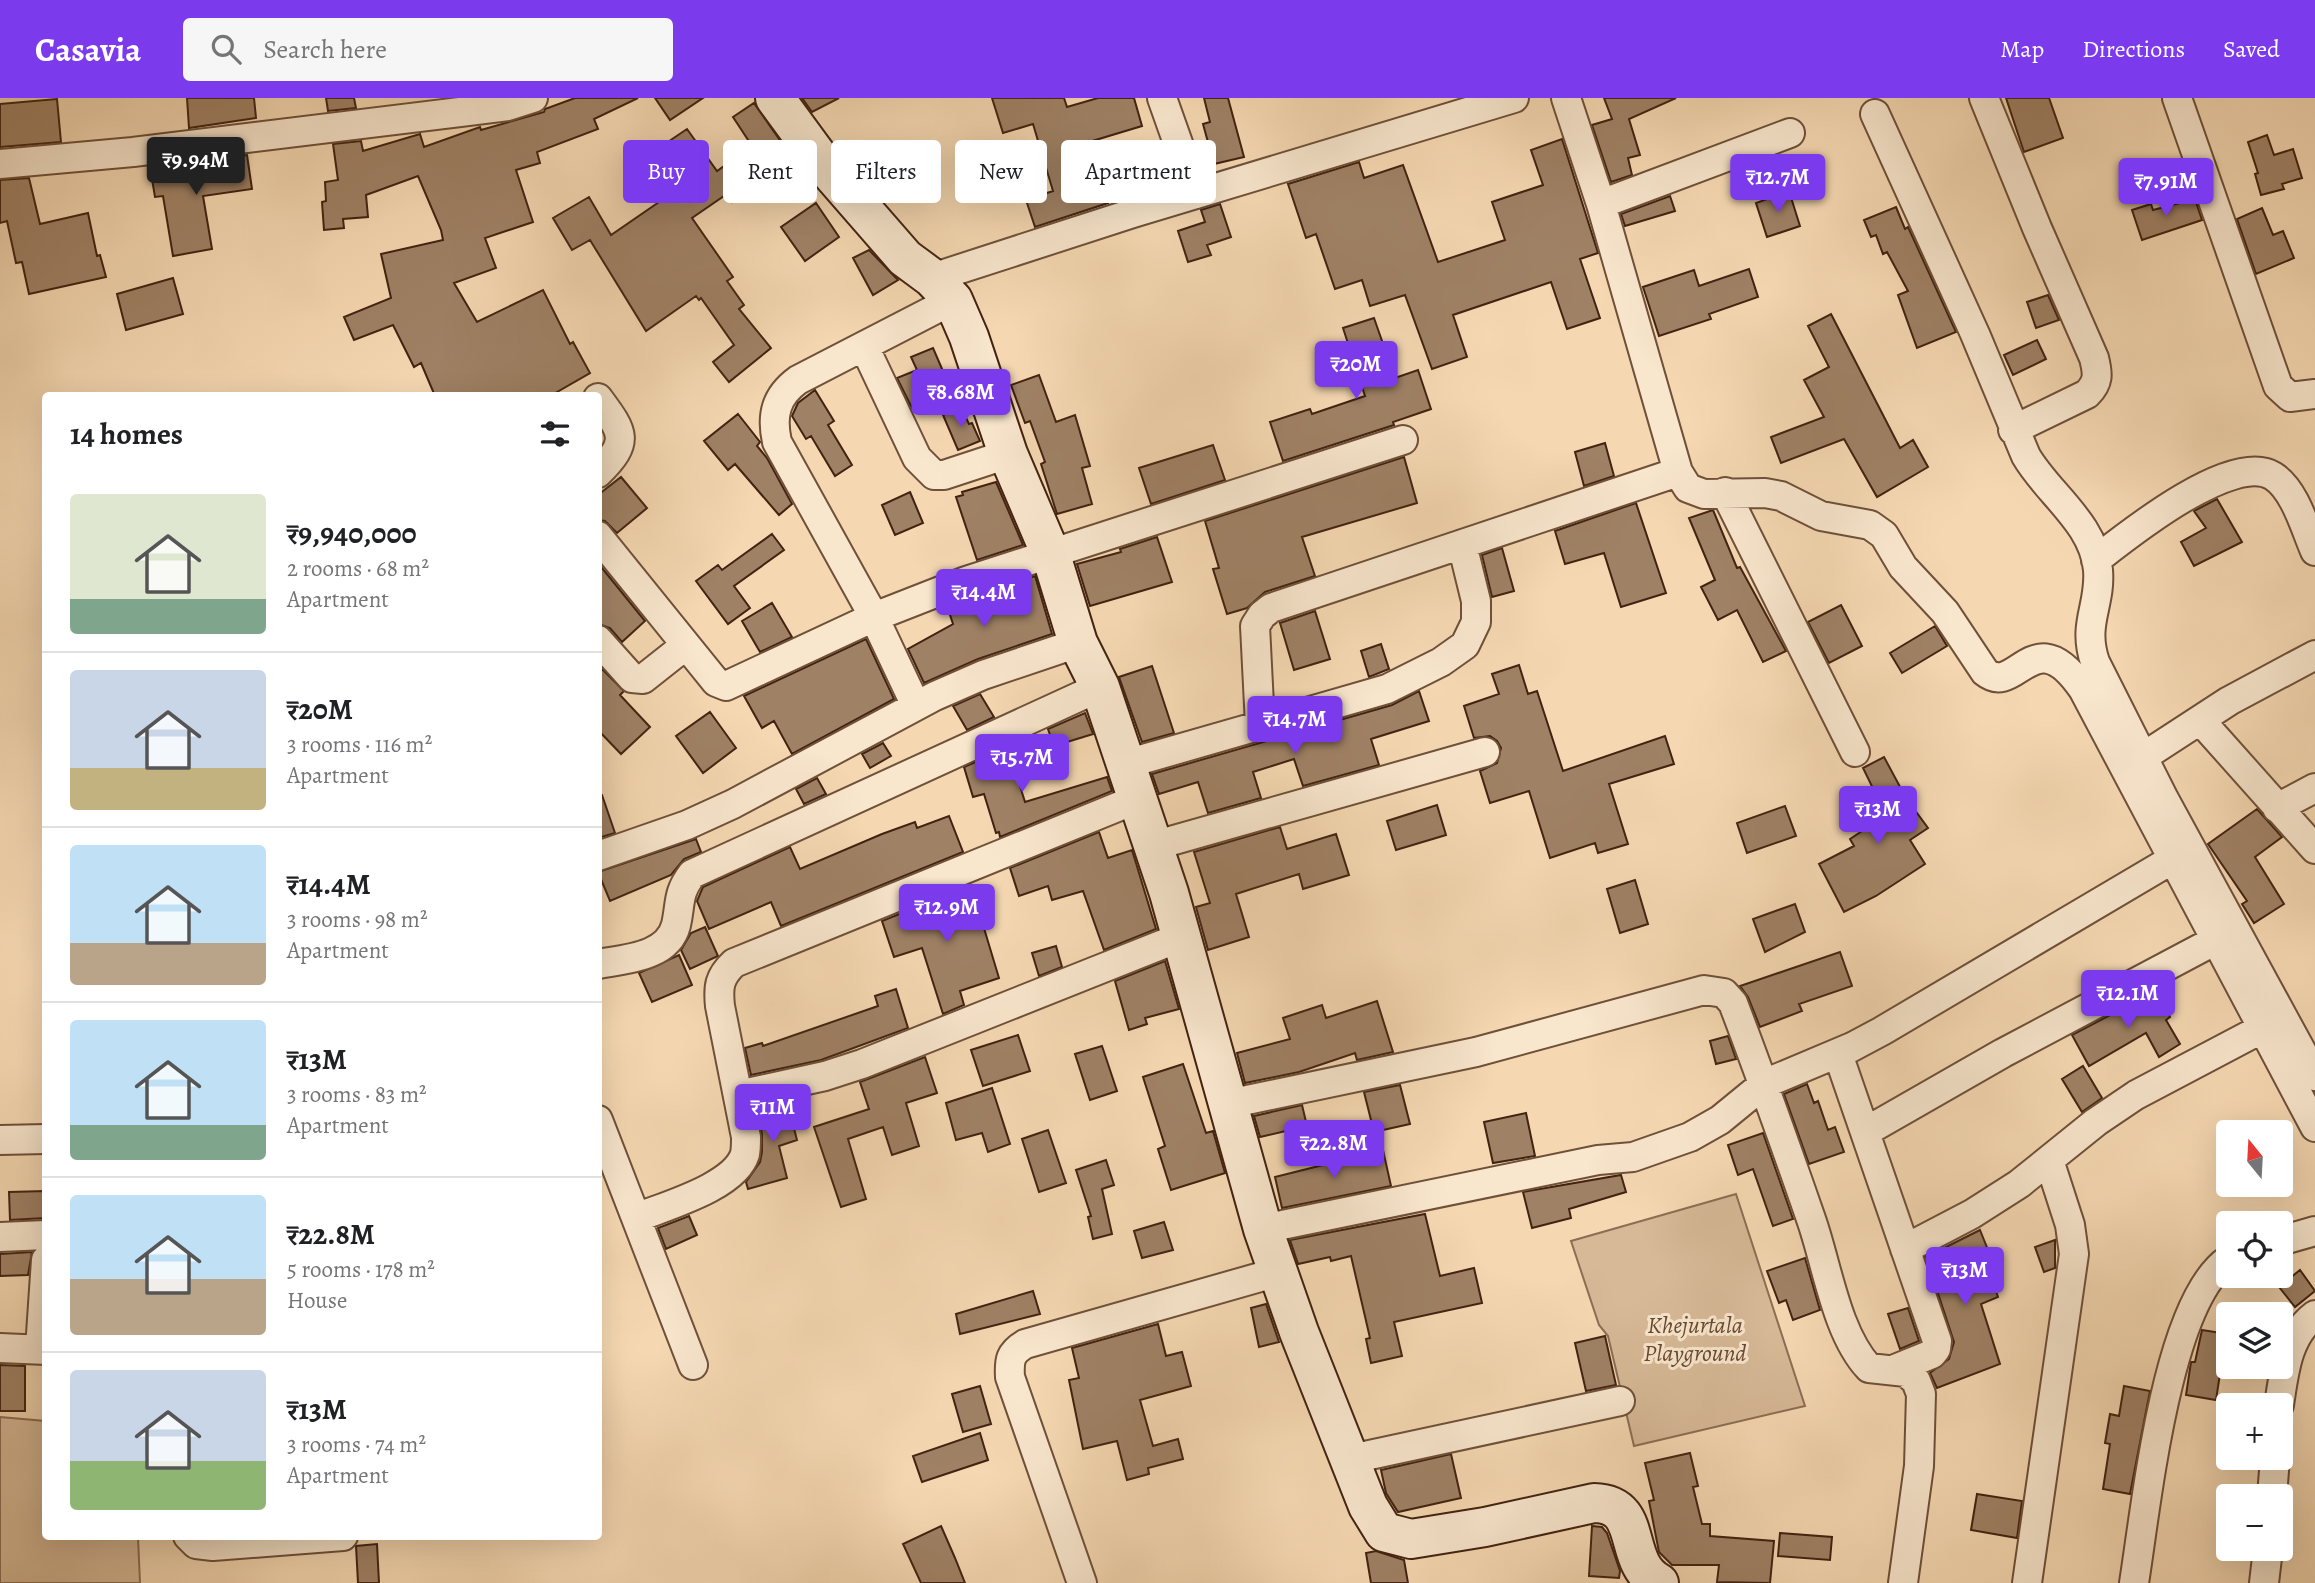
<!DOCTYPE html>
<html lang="en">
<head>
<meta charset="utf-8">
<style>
  :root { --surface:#fff; --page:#f6f6f6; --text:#202124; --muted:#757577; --line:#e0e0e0; --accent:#7c3aed }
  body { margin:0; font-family:Alegreya,serif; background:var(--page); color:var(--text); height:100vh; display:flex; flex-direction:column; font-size:26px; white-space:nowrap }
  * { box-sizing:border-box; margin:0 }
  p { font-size:23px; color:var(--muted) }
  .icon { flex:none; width:38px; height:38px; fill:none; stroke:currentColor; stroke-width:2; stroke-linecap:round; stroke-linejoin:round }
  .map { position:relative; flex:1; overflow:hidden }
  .details { position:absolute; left:42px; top:294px; width:560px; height:1148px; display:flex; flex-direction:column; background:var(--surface); border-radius:7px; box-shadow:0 7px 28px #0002 }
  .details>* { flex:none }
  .top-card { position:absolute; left:623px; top:42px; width:665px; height:63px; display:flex; gap:14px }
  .needle { width:46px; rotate:342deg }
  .tools { position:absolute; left:2216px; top:1022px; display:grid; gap:14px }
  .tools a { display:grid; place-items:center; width:77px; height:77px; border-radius:7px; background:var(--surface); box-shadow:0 7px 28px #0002; font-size:35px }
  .price { position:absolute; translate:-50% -60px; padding:0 16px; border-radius:7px; background:var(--accent); color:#fff; font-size:23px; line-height:46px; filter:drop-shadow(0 2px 4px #0008) }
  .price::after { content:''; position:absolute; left:50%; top:42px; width:21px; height:16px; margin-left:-10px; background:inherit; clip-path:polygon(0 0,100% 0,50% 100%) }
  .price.active { background:#222; color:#fff }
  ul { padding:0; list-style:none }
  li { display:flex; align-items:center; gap:21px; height:175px; padding:0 28px }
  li+li { border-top:2px solid var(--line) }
  li span { display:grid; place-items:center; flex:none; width:196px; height:140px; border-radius:7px; color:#555 }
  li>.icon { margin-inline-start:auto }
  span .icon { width:84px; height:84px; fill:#fffc; stroke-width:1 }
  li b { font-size:30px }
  h2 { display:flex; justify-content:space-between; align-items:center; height:84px; padding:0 28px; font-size:30px }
  .tag { padding:0 24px; border-radius:7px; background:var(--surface); box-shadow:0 7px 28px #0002; font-size:24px; line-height:63px }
  .tag.active { background:var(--accent); color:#fff }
  header { display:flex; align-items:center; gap:42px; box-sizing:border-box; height:98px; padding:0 35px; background:var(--accent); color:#fff }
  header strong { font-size:33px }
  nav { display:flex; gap:38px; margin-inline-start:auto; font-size:24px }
  .search { width:490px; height:63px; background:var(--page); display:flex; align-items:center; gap:18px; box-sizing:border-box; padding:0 24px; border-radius:7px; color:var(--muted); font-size:26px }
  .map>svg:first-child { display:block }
  .green { fill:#d7b997; stroke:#8c6e54; stroke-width:2 }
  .building { fill:#9f8165; stroke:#422211; stroke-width:2 }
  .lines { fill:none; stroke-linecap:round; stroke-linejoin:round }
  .street-casing { stroke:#6f5039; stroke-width:32 }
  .secondary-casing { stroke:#422211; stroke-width:42 }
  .street { stroke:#f8e6cd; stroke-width:28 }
  .secondary { stroke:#f8e6cd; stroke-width:38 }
  .labels { text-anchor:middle; stroke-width:6; stroke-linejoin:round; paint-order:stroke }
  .park-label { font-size:24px; font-style:italic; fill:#674832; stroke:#f8e6cd }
</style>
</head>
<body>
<header>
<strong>Casavia</strong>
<div class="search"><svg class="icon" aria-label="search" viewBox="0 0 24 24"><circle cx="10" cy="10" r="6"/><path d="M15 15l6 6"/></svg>Search here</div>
<nav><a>Map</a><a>Directions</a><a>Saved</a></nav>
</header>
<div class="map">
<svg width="2315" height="1485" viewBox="0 0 2315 1485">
  <rect width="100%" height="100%" fill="#f5d8b2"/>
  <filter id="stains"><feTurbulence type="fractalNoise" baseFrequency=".00286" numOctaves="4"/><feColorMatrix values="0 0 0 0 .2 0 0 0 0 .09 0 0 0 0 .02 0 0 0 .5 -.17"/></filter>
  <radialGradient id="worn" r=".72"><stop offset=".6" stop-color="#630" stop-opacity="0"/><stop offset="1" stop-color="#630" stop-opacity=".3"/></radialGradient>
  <path class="green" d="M1736,1096L1805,1308L1634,1348L1608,1238L1599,1227L1571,1143Z
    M0,1319L45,1323L46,1438L138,1439L140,1485H0Z"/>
  <path class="building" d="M187,0H254L256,20L189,30Z
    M326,0H354L356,10L328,13Z
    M575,0H638L594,21L598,31L537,54L540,65L516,72L533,124L485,140L496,170L454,185L477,224L543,192L570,246L573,244L590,275L550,298H435L421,265L414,269L393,227L354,242L344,219L391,200L381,156L443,142L441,132L418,78L366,97L368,119L343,121L344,130L324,132L322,104L326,103L325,84L338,82L333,46L361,43L363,53L420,36L424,49L480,29L481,32L544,14L545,11Z
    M655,0H703L670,22Z
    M802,0H839L812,14Z
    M992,0H1064L1067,9L1098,0H1134L1142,28L1089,44L1108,105L1035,129L1026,102L1053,93L1033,26L1003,35Z
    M1204,0H1228L1244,59L1214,66L1203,26L1210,24Z
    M1604,0H1676L1629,21L1640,57L1628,60L1632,77L1611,84L1592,27L1612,21Z
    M2006,0H2049L2063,40L2024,54Z
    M57,1L61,44L0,49V6Z
    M754,5L793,61L732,104L727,96L692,120L733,179L727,183L744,207L739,211L771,250L729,284L713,264L734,247L701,200L699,202L696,198L646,233L590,142L572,152L553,120L589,99L611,137L675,93L650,56L687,31L717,73L752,48L733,19Z
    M2267,37L2274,57L2293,51L2302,80L2282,86L2284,91L2261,97L2255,76L2258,75L2248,44Z
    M1562,41L1598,155L1580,161L1600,220L1567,231L1551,184L1453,217L1467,259L1432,271L1405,197L1370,208L1362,182L1335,191L1316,136L1306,140L1288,86L1359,64L1364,80L1403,67L1438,164L1505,142L1492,104L1543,87L1531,52Z
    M247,57L252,91L203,98L212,151L173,158L163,98L155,99L150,69Z
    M1162,62L1170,87L1148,93L1141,69Z
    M29,80L40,126L88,115L97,158L100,157L106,179L29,196L22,164L16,165L7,123L0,125V82Z
    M1789,93L1800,128L1767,139L1756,105Z
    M1670,98L1675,113L1625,128L1621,116Z
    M2195,101L2202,122L2142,142L2132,112L2151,106L2153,112Z
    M816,105L839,139L805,163L781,129Z
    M1220,106L1231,139L1207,147L1211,157L1188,164L1178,133L1205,124L1201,112Z
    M1896,109L1905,131L1908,129L1956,234L1917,250L1898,197L1908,193L1887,154L1883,156L1876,137L1871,139L1864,122Z
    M2262,110L2273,137L2283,133L2294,160L2256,176L2237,121Z
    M869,152L898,182L873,197L853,160Z
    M1749,171L1758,199L1709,216L1711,221L1659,238L1643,189L1694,172L1699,188Z
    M173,180L183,216L126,232L117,196Z
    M2048,197L2059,222L2036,230L2027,204Z
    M1831,216L1900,350L1913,342L1928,369L1877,399L1844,341L1781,365L1771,339L1824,319L1804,282L1829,269L1808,228Z
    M1374,220L1395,280L1418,272L1431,311L1393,324L1394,327L1283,363L1270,324L1310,311L1312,316L1365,298L1343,230Z
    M2037,242L2046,261L2013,277L2004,257Z
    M933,250L955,301L933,310L930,302L912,310L897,280L917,272L911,259Z
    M1039,277L1056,324L1075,317L1090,368L1082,370L1092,406L1057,416L1041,366L1045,364L1030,323L1025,325L1011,287Z
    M815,292L834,323L828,327L852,367L835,378L811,338L806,341L792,318L798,305Z
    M961,309L969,326L972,325L980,343L958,352L943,317Z
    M738,316L760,344L757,348L767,360L792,406L779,417L735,366L728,372L704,343Z
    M1605,345L1614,378L1584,388L1575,354Z
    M1213,347L1225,382L1151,406L1139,370Z
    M1404,359L1417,405L1302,439L1315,478L1265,494L1247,510L1227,516L1213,471L1219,470L1205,423Z
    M621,379L647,410L617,435L605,423L598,422V397Z
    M996,384L1023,447L977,462L956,399L963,397L962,394Z
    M910,394L923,425L895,437L882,407Z
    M2217,401L2242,444L2194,468L2181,444L2206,430L2194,413Z
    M1636,405L1666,495L1621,509L1604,455L1565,466L1555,433Z
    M1713,412L1737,470L1740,469L1786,553L1763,564L1737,512L1718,522L1701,489L1715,482L1689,420Z
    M772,436L784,452L734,488L750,510L728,526L696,483L718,467L722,472Z
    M1157,439L1172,484L1090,508L1077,466L1121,454L1120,451Z
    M1502,450L1514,493L1492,499L1482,457Z
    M598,465L645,523L622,544L610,530L598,526Z
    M1035,478L1052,536L978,561L924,585L908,551L953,526L947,508Z
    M772,505L792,539L760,554L742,523Z
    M1841,507L1862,548L1829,565L1808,524Z
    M1315,513L1330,561L1294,572L1280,525Z
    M1935,528L1947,548L1902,575L1890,555Z
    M866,541L894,601L792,656L774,623L762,630L744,598Z
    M1381,546L1389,571L1369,579L1361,553Z
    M598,567L624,593L620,597L650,629L621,656L598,632Z
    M1519,567L1528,596L1537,593L1563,673L1665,638L1674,666L1609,686L1628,746L1598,755L1595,745L1550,760L1529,693L1490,705L1480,673L1497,665L1501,650L1497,643L1490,638L1474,640L1464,608L1499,596L1492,576Z
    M1152,568L1174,635L1142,644L1119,579Z
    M1419,593L1429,623L1371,641L1379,667L1303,688L1294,661L1253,674L1261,700L1208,715L1198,684L1159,696L1152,676L1392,607Z
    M980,596L994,619L967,632L953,608Z
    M710,614L736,650L703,675L676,638Z
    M1085,615L1093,636L1054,648L1048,631Z
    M883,645L891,658L870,670L862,656Z
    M1008,650L1025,704L1107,679L1112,693L1000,739L999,734L996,735L984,696L973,699L964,669Z
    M1884,659L1906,700L1928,730L1910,742L1925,766L1876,798L1844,814L1819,766L1854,748L1850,741L1886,717L1863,670Z
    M817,680L826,696L804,706L796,691Z
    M598,697H602L615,735L598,740Z
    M1437,707L1446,737L1396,752L1387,723Z
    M1785,708L1796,738L1747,755L1737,725Z
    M2257,711L2282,739L2255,759L2284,806L2254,825L2242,806L2247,803L2208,746Z
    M949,718L963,754L781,828L771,804L709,831L697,803L703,789L790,749L800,771L882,736L915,724L917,730Z
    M1280,729L1287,751L1336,736L1349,777L1303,791L1299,776L1236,796L1249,839L1208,852L1196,809L1210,805L1194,754Z
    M1099,734L1108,760L1132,752L1156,831L1104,852L1083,793L1052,802L1048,788L1019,798L1010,770Z
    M696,741L701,754L684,761L671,777L610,803L598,774Z
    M1635,782L1648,826L1620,835L1607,791Z
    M971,787L999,880L960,893L964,907L943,916L922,850L894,859L882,823Z
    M1795,806L1805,834L1765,854L1753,821Z
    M705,829L718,858L690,871L681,852L691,835Z
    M1056,848L1062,869L1039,878L1032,855Z
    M1840,854L1852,888L1799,906L1802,913L1760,929L1748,899L1740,888Z
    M679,857L692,887L652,904L639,875Z
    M1165,863L1179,911L1145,920L1147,926L1129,932L1115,883Z
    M896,891L908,930L821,962L751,977L745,950L762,945L763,948L878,908L875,898Z
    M2156,893L2170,919L2166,922L2180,946L2159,959L2146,935L2089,968L2072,937Z
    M1377,903L1393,954L1357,962L1355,955L1299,974L1245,985L1237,955L1290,941L1283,920L1322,907L1326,920Z
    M1018,937L1030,973L983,988L971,952Z
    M1728,938L1736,961L1716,966L1710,943Z
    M1102,948L1117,993L1090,1002L1075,956Z
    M925,959L937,995L906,1005L919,1048L892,1057L883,1029L848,1041L866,1101L841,1109L814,1029L869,1011L860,984Z
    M1183,966L1206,1035L1213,1033L1225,1075L1171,1092L1158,1051L1165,1048L1143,979Z
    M2083,968L2102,1000L2082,1014L2062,981Z
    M1807,986L1814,1005L1818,1003L1828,1032L1835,1029L1844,1054L1809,1066L1784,996Z
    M1400,987L1410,1026L1374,1034L1364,994Z
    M992,990L1010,1046L988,1054L982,1035L956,1042L946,1005Z
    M787,1003L797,1042L779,1048L787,1080L748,1091L746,1084L760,1064L762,1054V1036L757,1010Z
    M1302,1007L1307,1028L1260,1039L1254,1018Z
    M1526,1015L1535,1058L1493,1065L1484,1024Z
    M1048,1032L1066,1085L1039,1094L1022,1041Z
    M1763,1035L1793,1121L1773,1128L1753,1071L1738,1077L1728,1047Z
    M1383,1052L1391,1088L1282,1110L1275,1079Z
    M1106,1062L1114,1087L1102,1091L1112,1136L1093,1141L1088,1119L1091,1118L1076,1072Z
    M1621,1077L1626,1094L1569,1111L1571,1120L1532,1130L1523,1094Z
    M46,1093V1120L10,1122L9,1094Z
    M1425,1116L1440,1178L1474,1170L1482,1205L1394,1224L1402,1258L1371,1265L1366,1241L1370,1240L1351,1158L1331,1163L1330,1159L1298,1166L1290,1142Z
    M689,1118L697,1137L666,1151L658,1130Z
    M1164,1124L1173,1152L1142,1160L1134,1133Z
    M1980,1132L1992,1162L1986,1164L1998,1199L1981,1206L2000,1266L1937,1290L1930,1275L1949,1261L1954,1244L1926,1159Z
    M2055,1142V1170L2044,1174L2035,1149Z
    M32,1154L28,1177L0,1178V1156Z
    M1805,1160L1820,1212L1793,1222L1786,1202L1779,1205L1767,1173Z
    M2300,1172L2315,1193L2295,1209L2279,1189Z
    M1033,1193L1040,1216L960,1236L956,1216Z
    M1266,1206L1279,1244L1259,1249L1251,1210Z
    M1908,1210L1919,1243L1900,1251L1888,1216Z
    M1158,1226L1166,1258L1182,1254L1191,1288L1140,1302L1153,1348L1178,1341L1183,1361L1148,1370L1149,1376L1127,1382L1117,1343L1083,1351L1069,1282L1079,1280L1072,1250Z
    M2202,1232L2228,1236V1264L2222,1263L2216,1302L2186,1297L2191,1264H2195Z
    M1605,1238L1616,1287L1586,1293L1575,1245Z
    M0,1267L25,1268V1313H0Z
    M980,1288L991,1326L963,1334L952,1296Z
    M2124,1288L2150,1293L2130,1396L2103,1391L2110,1346L2105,1345L2110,1316L2119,1318Z
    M980,1335L988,1362L922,1384L913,1358Z
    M1690,1355L1698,1388L1693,1389L1702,1426H1710V1438L1774,1443L1770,1485L1717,1484L1719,1467H1672L1659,1454L1649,1403L1654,1402L1645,1365Z
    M1451,1356L1461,1400L1398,1414L1386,1395L1381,1372Z
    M1977,1396L2022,1403L2017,1440L1971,1432Z
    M941,1428L955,1460L965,1485H921L903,1446Z
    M1592,1428L1602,1429L1607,1435L1620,1473L1619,1480L1589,1478Z
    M1780,1435L1832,1439L1830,1462L1778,1458Z
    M377,1446L379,1485H358L356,1448Z
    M1376,1453L1404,1462L1408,1485H1371L1366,1455Z"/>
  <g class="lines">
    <g class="street-casing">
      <path id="street" d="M1162,0L1196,96
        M1566,0L1601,106L1678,374L1688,390L1704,396L1765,395L1781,398L1821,418L1870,427L1884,437L1903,469L1945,514L1985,574C2017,600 2033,519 2083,591L2315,1029
        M1984,0L2037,130L2094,260C2098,276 2099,284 2087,296L2013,332
        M2177,0L2278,288L2290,299L2315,296
        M1875,16L1975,236L2026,358C2048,396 2094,425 2098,472C2101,508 2082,525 2095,564L2164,701L2315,978
        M0,66L133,54L460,14L508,8L533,0
        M1601,106L1790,35
        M932,180L1133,115L1514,0
        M864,248L917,360L934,377H944L1008,356
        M598,300C623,334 631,343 598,375
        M1725,394L1855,654
        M598,438L716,584L726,588L874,519L966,483L1403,342
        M2096,462C2129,436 2233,353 2273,378C2295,392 2305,430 2315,453
        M598,542L632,580L643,581L686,547
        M916,608L874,519L777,344C771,317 776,298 798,282L953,202
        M2200,622L2315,751
        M1260,627L1255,528L1262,517L1271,510L1678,374
        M2143,659L2229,603L2315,557
        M1126,666L1387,591L1441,564L1465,547L1476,524V503L1462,446
        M2277,710L2315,690
        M1153,748L1485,654
        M598,758L687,727L733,706L935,598L983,577L1078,545
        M598,866C626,861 668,859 676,827C681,805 677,796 692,776L1100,589
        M1838,956L1937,1243L1936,1251L1932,1256L1895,1271
        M738,997L825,978L862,966L1181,839
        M1228,1006L1476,954L1704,892L1724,895L1733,905C1760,976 1786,1049 1811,1121C1827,1166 1836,1235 1869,1270L1906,1274L1916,1283L1921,1296L1919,1368L1903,1485
        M598,1022L693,1267
        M1865,1034L2003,955L2216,842
        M0,1042L46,1041
        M636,1120C665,1108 735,1089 745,1056C746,1051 746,1045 746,1039L720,908C718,889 719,879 734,865L1137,701
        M1263,1131L1598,1062L1633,1059L1690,1039L1720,1022L1764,986L1852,949L1882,933L2173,761
        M0,1139L46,1137
        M2280,1143L2315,1133
        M1905,1151L1972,1116L2019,1086L2096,1024L2136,997L2263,930
        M0,1250L46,1252
        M40,1251L46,1162
        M2279,1307C2284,1275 2287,1238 2315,1217
        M1351,1361L1620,1303
        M2272,1398L2275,1360
        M188,1438L196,1446L213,1448L343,1438
        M1082,1485L1010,1279C1009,1262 1010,1255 1025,1246L1278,1174
        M2027,1485L2074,1156L2070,1127L2049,1062
        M2134,1485C2146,1411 2166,1204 2228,1162
        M2264,1485L2268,1451"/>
    </g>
    <g class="secondary-casing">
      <path id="secondary" d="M775,0L824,67L905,160L932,180L953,202L969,239L1008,356L1051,457L1078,545L1100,589L1169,795L1263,1131L1299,1234L1368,1408L1384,1434L1411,1441L1485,1429L1594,1405C1646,1406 1620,1464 1659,1485"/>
    </g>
    <use href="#street" class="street"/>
    <use href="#secondary" class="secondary"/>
  </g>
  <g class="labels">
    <g class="park-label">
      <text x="1695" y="1235">Khejurtala<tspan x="1695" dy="28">Playground</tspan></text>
    </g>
  </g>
  <rect width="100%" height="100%" filter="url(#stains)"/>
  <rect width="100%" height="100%" fill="url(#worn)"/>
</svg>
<div class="tools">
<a><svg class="needle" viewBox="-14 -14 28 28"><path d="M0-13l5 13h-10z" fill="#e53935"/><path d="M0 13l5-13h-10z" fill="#757577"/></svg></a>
<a><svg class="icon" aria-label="locate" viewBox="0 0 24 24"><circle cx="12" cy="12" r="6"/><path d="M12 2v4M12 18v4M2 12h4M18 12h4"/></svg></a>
<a><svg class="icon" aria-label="layers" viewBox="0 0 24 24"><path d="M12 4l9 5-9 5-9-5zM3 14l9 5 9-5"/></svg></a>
<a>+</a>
<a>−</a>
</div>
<b class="price active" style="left:196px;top:99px">₹9.94M</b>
<b class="price" style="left:1778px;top:116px">₹12.7M</b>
<b class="price" style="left:2166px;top:120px">₹7.91M</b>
<b class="price" style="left:1356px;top:303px">₹20M</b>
<b class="price" style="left:961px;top:331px">₹8.68M</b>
<b class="price" style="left:984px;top:531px">₹14.4M</b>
<b class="price" style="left:1295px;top:658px">₹14.7M</b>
<b class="price" style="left:1022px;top:696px">₹15.7M</b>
<b class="price" style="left:1878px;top:748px">₹13M</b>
<b class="price" style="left:947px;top:846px">₹12.9M</b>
<b class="price" style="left:2128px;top:932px">₹12.1M</b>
<b class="price" style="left:773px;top:1046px">₹11M</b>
<b class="price" style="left:1334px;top:1082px">₹22.8M</b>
<b class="price" style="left:1965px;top:1209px">₹13M</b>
<div class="top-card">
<a class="tag active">Buy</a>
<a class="tag">Rent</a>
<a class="tag">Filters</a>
<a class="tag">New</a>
<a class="tag">Apartment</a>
</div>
<section class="details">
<h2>14 homes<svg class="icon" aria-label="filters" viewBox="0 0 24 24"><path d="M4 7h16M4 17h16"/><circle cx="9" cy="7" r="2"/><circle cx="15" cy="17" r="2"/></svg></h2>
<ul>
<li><span style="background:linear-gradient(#dfe7d0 75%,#7fa58c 0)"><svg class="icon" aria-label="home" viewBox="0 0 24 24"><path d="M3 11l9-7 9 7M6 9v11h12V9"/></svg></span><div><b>₹9,940,000</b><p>2 rooms · 68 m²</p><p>Apartment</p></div></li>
<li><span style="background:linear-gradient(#c9d6e8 70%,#c2b280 0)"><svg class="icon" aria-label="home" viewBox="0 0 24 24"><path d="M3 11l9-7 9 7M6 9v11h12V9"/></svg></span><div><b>₹20M</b><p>3 rooms · 116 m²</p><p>Apartment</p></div></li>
<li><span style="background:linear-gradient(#bfe0f5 70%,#b9a48a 0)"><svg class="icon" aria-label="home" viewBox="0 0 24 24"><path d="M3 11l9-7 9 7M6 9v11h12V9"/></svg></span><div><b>₹14.4M</b><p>3 rooms · 98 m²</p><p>Apartment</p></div></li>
<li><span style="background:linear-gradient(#bfe0f5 75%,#7fa58c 0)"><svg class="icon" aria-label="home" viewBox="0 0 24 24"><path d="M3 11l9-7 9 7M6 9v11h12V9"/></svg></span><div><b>₹13M</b><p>3 rooms · 83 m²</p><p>Apartment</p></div></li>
<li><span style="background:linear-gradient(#bfe0f5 60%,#b9a48a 0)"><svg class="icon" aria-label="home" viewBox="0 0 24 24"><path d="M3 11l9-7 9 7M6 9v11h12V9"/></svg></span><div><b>₹22.8M</b><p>5 rooms · 178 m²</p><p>House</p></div></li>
<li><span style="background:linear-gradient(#c9d6e8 65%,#8fb573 0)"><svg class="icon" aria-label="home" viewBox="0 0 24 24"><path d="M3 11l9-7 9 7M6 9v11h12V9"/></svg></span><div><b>₹13M</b><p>3 rooms · 74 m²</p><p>Apartment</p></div></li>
</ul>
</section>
</div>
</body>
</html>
